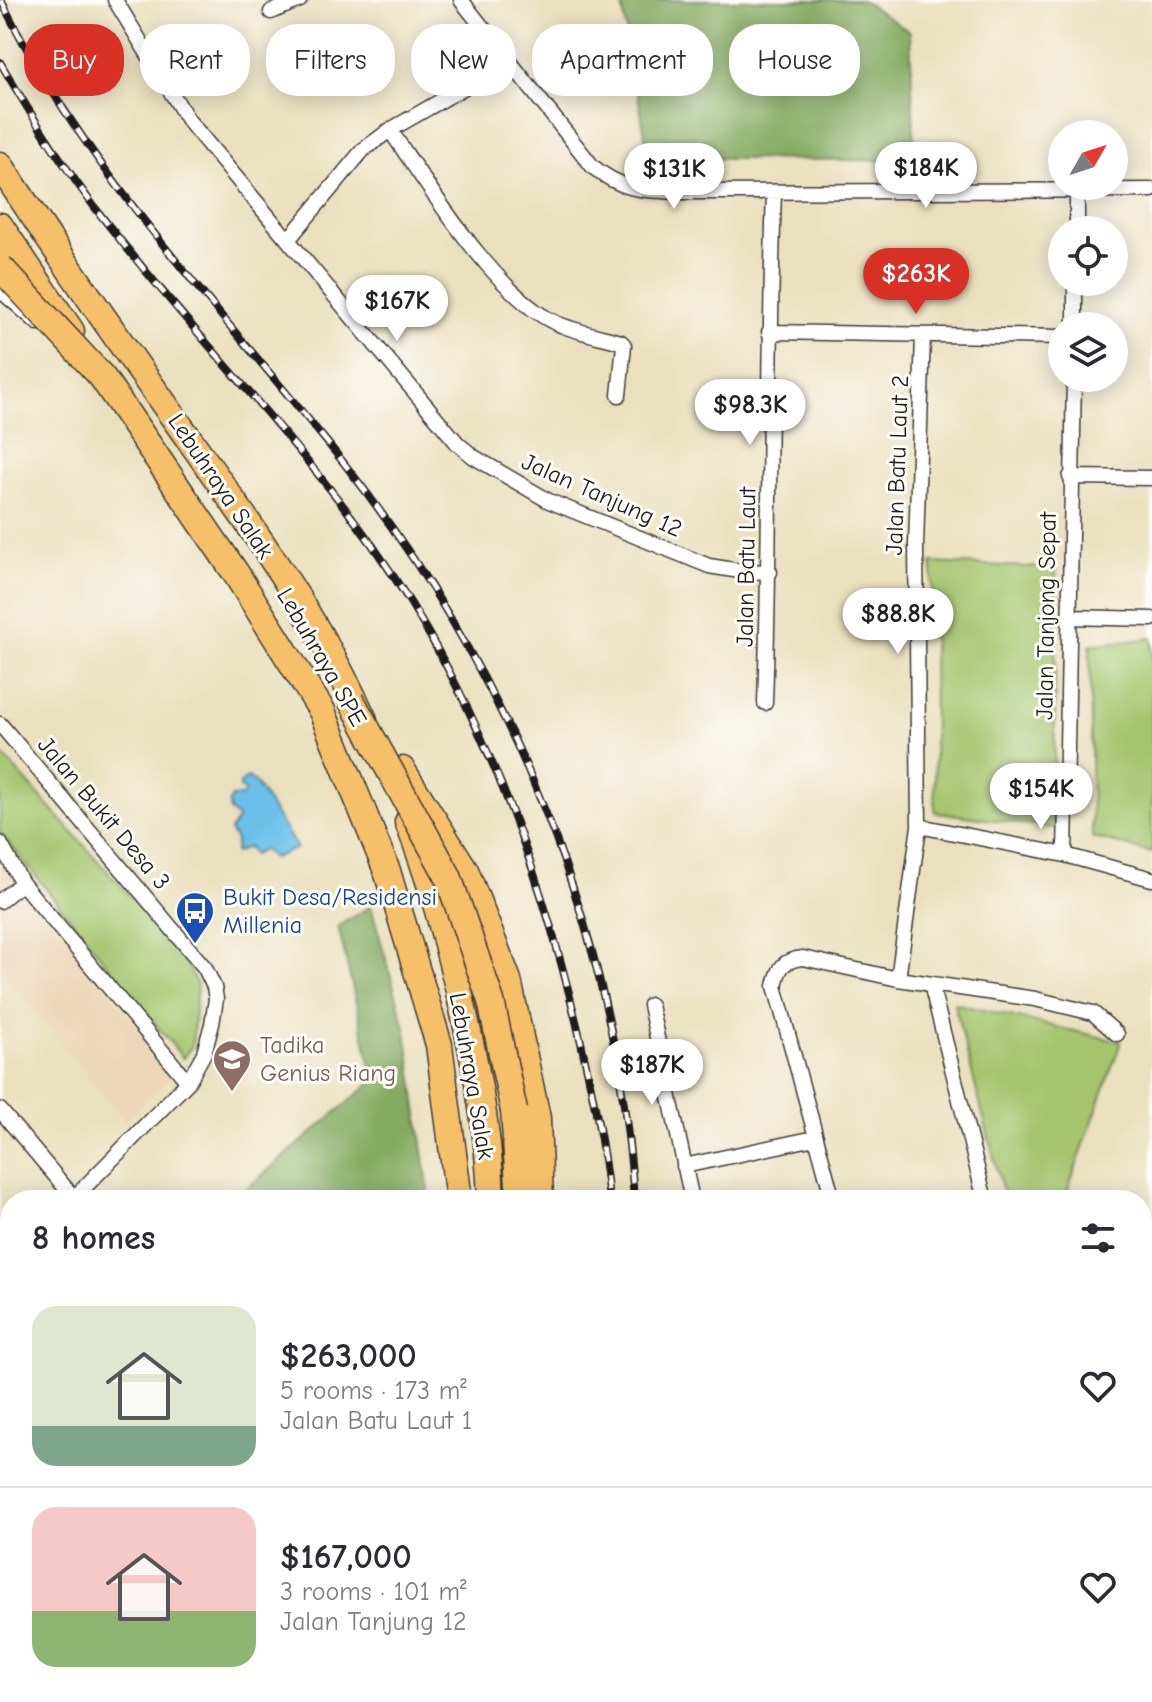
<!DOCTYPE html>
<html lang="en">
<head>
<meta charset="utf-8">
<style>
  :root { --surface:#fff; --page:#f2f2f3; --text:#2b2b33; --muted:#7c7c81; --line:#e1e1e2; --accent:#d93025 }
  body { margin:0; font-family:"Comic Neue",sans-serif; background:var(--page); color:var(--text); height:100vh; display:flex; flex-direction:column; font-size:30px; white-space:nowrap }
  * { box-sizing:border-box; margin:0 }
  p { font-size:26px; color:var(--muted) }
  .icon { flex:none; width:44px; height:44px; fill:none; stroke:currentColor; stroke-width:2; stroke-linecap:round; stroke-linejoin:round }
  .map { position:relative; flex:1; overflow:hidden }
  .sheet { position:absolute; left:0px; top:1190px; width:1152px; height:512px; display:flex; flex-direction:column; background:var(--surface); border-radius:32px 32px 0 0; box-shadow:0 4px 20px #0003 }
  .sheet>* { flex:none }
  .banner { position:absolute; left:24px; top:24px; width:1104px; height:72px; display:flex; gap:16px }
  .needle { width:52px; rotate:51deg }
  .buttons { position:absolute; left:1048px; top:120px; display:grid; gap:16px }
  .buttons a { display:grid; place-items:center; width:80px; height:80px; border-radius:50%; background:var(--surface); box-shadow:0 4px 20px #0003; font-size:40px }
  .price { position:absolute; translate:-50% -68px; padding:0 18px; border-radius:28px; background:#fff; color:#222; font-size:26px; line-height:52px; filter:drop-shadow(0 2px 4px #0008) }
  .price::after { content:''; position:absolute; left:50%; top:48px; width:24px; height:18px; margin-left:-12px; background:inherit; clip-path:polygon(0 0,100% 0,50% 100%) }
  .price.selected { background:var(--accent); color:#fff }
  ul { padding:0; list-style:none }
  li { display:flex; align-items:center; gap:24px; height:200px; padding:0 32px }
  li+li { border-top:2px solid var(--line) }
  li span { display:grid; place-items:center; flex:none; width:224px; height:160px; border-radius:24px; color:#555 }
  li>.icon { margin-inline-start:auto }
  span .icon { width:96px; height:96px; fill:#fffc; stroke-width:1 }
  li b { font-size:34px }
  h2 { display:flex; justify-content:space-between; align-items:center; height:96px; padding:0 32px; font-size:34px }
  .pill { padding:0 28px; border-radius:32px; background:var(--surface); box-shadow:0 4px 20px #0003; font-size:28px; line-height:72px }
  .pill.selected { background:var(--accent); color:#fff }
  .map>svg:first-child { display:block }
  .built { fill:#edd7bb }
  .green { fill:#a4c56d; stroke:#607044; stroke-width:2 }
  .forest { fill:#83aa60; stroke:#50633e; stroke-width:2 }
  .water { fill:#6bc0e8; stroke:#446e82; stroke-width:2 }
  .lines { fill:none; stroke-linecap:round; stroke-linejoin:round }
  .street-casing { stroke:#3b3934; stroke-width:17 }
  .highway-casing { stroke:#3b3934; stroke-width:29 }
  .street { stroke:#fff; stroke-width:14 }
  .highway { stroke:#f6c06b; stroke-width:26 }
  .rail-casing { stroke:#1c1c1c; stroke-width:8 }
  .rail { stroke:#fdfcf7; stroke-width:5; stroke-dasharray:15; stroke-linecap:butt }
  .highway-bridge-casing { stroke:#3b3934; stroke-width:29; stroke-linecap:butt }
  .highway-bridge { stroke:#f6c06b; stroke-width:26 }
  .labels { text-anchor:middle; stroke-width:6; stroke-linejoin:round; paint-order:stroke }
  .street-label { font-size:24px; fill:#1c1c1c; stroke:#fdfcf7 }
  .transit-label { font-size:24px; fill:#164399; stroke:#fdfcf7; text-anchor:start }
  .education-label { font-size:24px; fill:#785e54; stroke:#fdfcf7; text-anchor:start }
</style>
</head>
<body>
<div class="map">
<svg width="1152" height="1702" viewBox="0 0 1152 1702">
  <rect width="100%" height="100%" fill="#fdfcf7"/>
  <filter id="ink" filterUnits="userSpaceOnUse"><feTurbulence type="fractalNoise" baseFrequency=".0125" numOctaves="2"/><feDisplacementMap in="SourceGraphic" scale="16" xChannelSelector="R" yChannelSelector="G"/><feConvolveMatrix kernelMatrix="1 2 1 2 8 2 1 2 1" color-interpolation-filters="sRGB"/></filter>
  <filter id="wash" filterUnits="userSpaceOnUse"><feTurbulence type="fractalNoise" baseFrequency=".006" numOctaves="4" result="noise"/><feDisplacementMap in="SourceGraphic" scale="32" xChannelSelector="R" yChannelSelector="G"/><feGaussianBlur stdDeviation="1.8" result="paint"/><feColorMatrix in="noise" values="0 0 0 0 0 0 0 0 0 0 0 0 0 0 0 0 0 1.4 0 .05"/><feComposite in="paint" operator="in"/></filter>
  <g filter="url(#wash)">
    <rect width="100%" height="100%" fill="#eae0be"/>
    <path class="built" d="M0,858L175,1074L125,1122L0,969Z"/>
    <path class="green" d="M932,563L1056,568L1054,828L935,812Z
      M1152,638V853L1092,837L1090,645Z
      M0,752L181,953L197,985L192,1046L183,1058L0,832Z
      M954,1003L1121,1042L1064,1200H1005Z"/>
    <path class="forest" d="M621,0H862L910,32L915,161L649,158Z
      M371,906L406,1030L430,1200H241L238,1196L374,1080L338,926Z
      M0,1398L9,1408L10,1416V1629L0,1637Z
      M1152,1398V1702H737L738,1692H1142V1399Z
      M76,1692H214L221,1702H76Z
      M352,1692H423L422,1702H353Z
      M530,1692H594V1702H529Z"/>
    <path class="water" d="M248,778L254,781L297,848L273,858L263,850L253,855L248,847L235,853L236,840L230,831L238,818L230,811L229,802L232,797L243,796L245,791L240,788V783Z"/>
  </g>
  <g filter="url(#ink)">
    <g class="lines">
      <g class="street-casing">
        <path id="street" d="M115,0L188,120L458,444L474,457L549,501L709,566L740,571L770,572
          M461,0L593,167C627,194 648,190 690,192L1152,190
          M271,12L300,0
          M390,130C427,184 497,297 556,323C576,332 600,336 621,342L624,345L619,395
          M1077,230V189
          M288,240L363,150L390,130L510,61
          M0,290L38,323
          M1075,326V282
          M769,332L1062,337
          M1070,477L1152,478
          M1068,617L1152,619
          M765,703C771,533 768,363 774,192
          M0,724L205,968L214,987L216,999L212,1024L204,1053L188,1082L72,1200
          M919,826L1065,855L1152,879
          M0,843L22,883L188,1082
          M1065,855L1074,378
          M0,901L22,883
          M898,979L919,826L916,545L923,335
          M931,984L985,1200
          M650,1005L692,1200
          M0,1110L74,1198
          M684,1166L815,1138
          M833,1200L775,986C779,967 783,960 803,958L898,979L1035,999L1093,1013L1117,1034
          M0,1275L10,1265
          M0,1376L10,1389"/>
      </g>
      <g class="highway-casing">
        <path id="highway" d="M0,165C60,257 123,347 187,436C251,526 318,620 364,720
          M0,226L71,331
          M0,247L26,285
          M402,770L465,870L508,980L537,1118L540,1200
          M408,822C430,876 444,931 458,987C474,1057 489,1128 491,1200
          M514,1111L520,1200
          M494,1692V1702
          M449,1702V1692"/>
      </g>
      <use href="#street" class="street"/>
      <use href="#highway" class="highway"/>
      <g class="rail-casing">
        <path id="rail" d="M1,0C86,173 224,313 343,462C510,673 616,931 634,1200
          M0,62C32,117 66,171 106,222C184,322 273,414 351,516C467,668 537,852 580,1038C592,1091 604,1145 609,1200
          M623,1692V1702
          M636,1692V1702"/>
      </g>
      <use href="#rail" class="rail"/>
      <g class="highway-bridge-casing">
        <path id="highway-bridge" d="M0,267L102,377L235,572L322,711L387,871L439,1045L459,1200
          M351,700L448,876L491,1001L514,1111"/>
      </g>
      <use href="#highway-bridge" class="highway-bridge"/>
    </g>
  </g>
  <defs>
    <g id="bus-pin" transform="scale(2)"><path d="M0 17L-7.5 6A9.5 9.5 0 1 1 7.5 6Z" fill="#1a4fb4" stroke="#fdfcf7"/><path d="M-5-6H5V4H4V6H2V4H-2V6H-4V4H-5ZM-3.5-4V0h7V-4ZM-3.5 1.2v1.5H-2V1.2ZM2 1.2v1.5H3.5V1.2Z" fill="#fff"/></g>
    <g id="school-pin" transform="scale(2)"><path d="M0 17L-7.5 6A9.5 9.5 0 1 1 7.5 6Z" fill="#8d6e63" stroke="#fdfcf7"/><path d="M0-5L7-2L0 1L-7-2ZM-4 1L0 2.5L4 1V4Q0 6-4 4Z" fill="#fff"/></g>
  </defs>
  <g fill-rule="evenodd">
    <use href="#bus-pin" x="195" y="911"/>
    <use href="#school-pin" x="232" y="1059"/>
  </g>
  <g class="labels">
    <g class="street-label">
      <text transform="translate(897 465) rotate(-88)" y="8">Jalan Batu Laut 2</text>
      <text transform="translate(221 486) rotate(56)" y="8">Lebuhraya Salak</text>
      <text transform="translate(602 495) rotate(24)" y="8">Jalan Tanjung 12</text>
      <text transform="translate(746 567) rotate(-89)" y="8">Jalan Batu Laut</text>
      <text transform="translate(1046 616) rotate(-89)" y="8">Jalan Tanjong Sepat</text>
      <text transform="translate(322 657) rotate(60)" y="8">Lebuhraya SPE</text>
      <text transform="translate(104 813) rotate(50)" y="8">Jalan Bukit Desa 3</text>
      <text transform="translate(472 1076) rotate(80)" y="8">Lebuhraya Salak</text>
    </g>
    <g class="transit-label">
      <text x="223" y="905">Bukit Desa/Residensi<tspan x="223" dy="28">Millenia</tspan></text>
    </g>
    <g class="education-label">
      <text x="260" y="1053">Tadika<tspan x="260" dy="28">Genius Riang</tspan></text>
    </g>
  </g>
</svg>
<div class="buttons">
<a><svg class="needle" viewBox="-14 -14 28 28"><path d="M0-13l5 13h-10z" fill="#e53935"/><path d="M0 13l5-13h-10z" fill="#7c7c81"/></svg></a>
<a><svg class="icon" aria-label="locate" viewBox="0 0 24 24"><circle cx="12" cy="12" r="6"/><path d="M12 2v4M12 18v4M2 12h4M18 12h4"/></svg></a>
<a><svg class="icon" aria-label="layers" viewBox="0 0 24 24"><path d="M12 4l9 5-9 5-9-5zM3 14l9 5 9-5"/></svg></a>
</div>
<b class="price" style="left:926px;top:210px">$184K</b>
<b class="price" style="left:674px;top:211px">$131K</b>
<b class="price selected" style="left:916px;top:316px">$263K</b>
<b class="price" style="left:397px;top:343px">$167K</b>
<b class="price" style="left:750px;top:447px">$98.3K</b>
<b class="price" style="left:898px;top:656px">$88.8K</b>
<b class="price" style="left:1041px;top:831px">$154K</b>
<b class="price" style="left:652px;top:1107px">$187K</b>
<div class="banner">
<a class="pill selected">Buy</a>
<a class="pill">Rent</a>
<a class="pill">Filters</a>
<a class="pill">New</a>
<a class="pill">Apartment</a>
<a class="pill">House</a>
</div>
<section class="sheet">
<h2>8 homes<svg class="icon" aria-label="filters" viewBox="0 0 24 24"><path d="M4 7h16M4 17h16"/><circle cx="9" cy="7" r="2"/><circle cx="15" cy="17" r="2"/></svg></h2>
<ul>
<li><span style="background:linear-gradient(#dfe7d0 75%,#7fa58c 0)"><svg class="icon" aria-label="home" viewBox="0 0 24 24"><path d="M3 11l9-7 9 7M6 9v11h12V9"/></svg></span><div><b>$263,000</b><p>5 rooms · 173 m²</p><p>Jalan Batu Laut 1</p></div><svg class="icon" aria-label="heart" viewBox="0 0 24 24"><path d="M12 20l-8-8c-3-5 5-10 8-4 3-6 11-1 8 4z"/></svg></li>
<li><span style="background:linear-gradient(#f6c9c9 65%,#8fb573 0)"><svg class="icon" aria-label="home" viewBox="0 0 24 24"><path d="M3 11l9-7 9 7M6 9v11h12V9"/></svg></span><div><b>$167,000</b><p>3 rooms · 101 m²</p><p>Jalan Tanjung 12</p></div><svg class="icon" aria-label="heart" viewBox="0 0 24 24"><path d="M12 20l-8-8c-3-5 5-10 8-4 3-6 11-1 8 4z"/></svg></li>
</ul>
</section>
</div>
</body>
</html>
